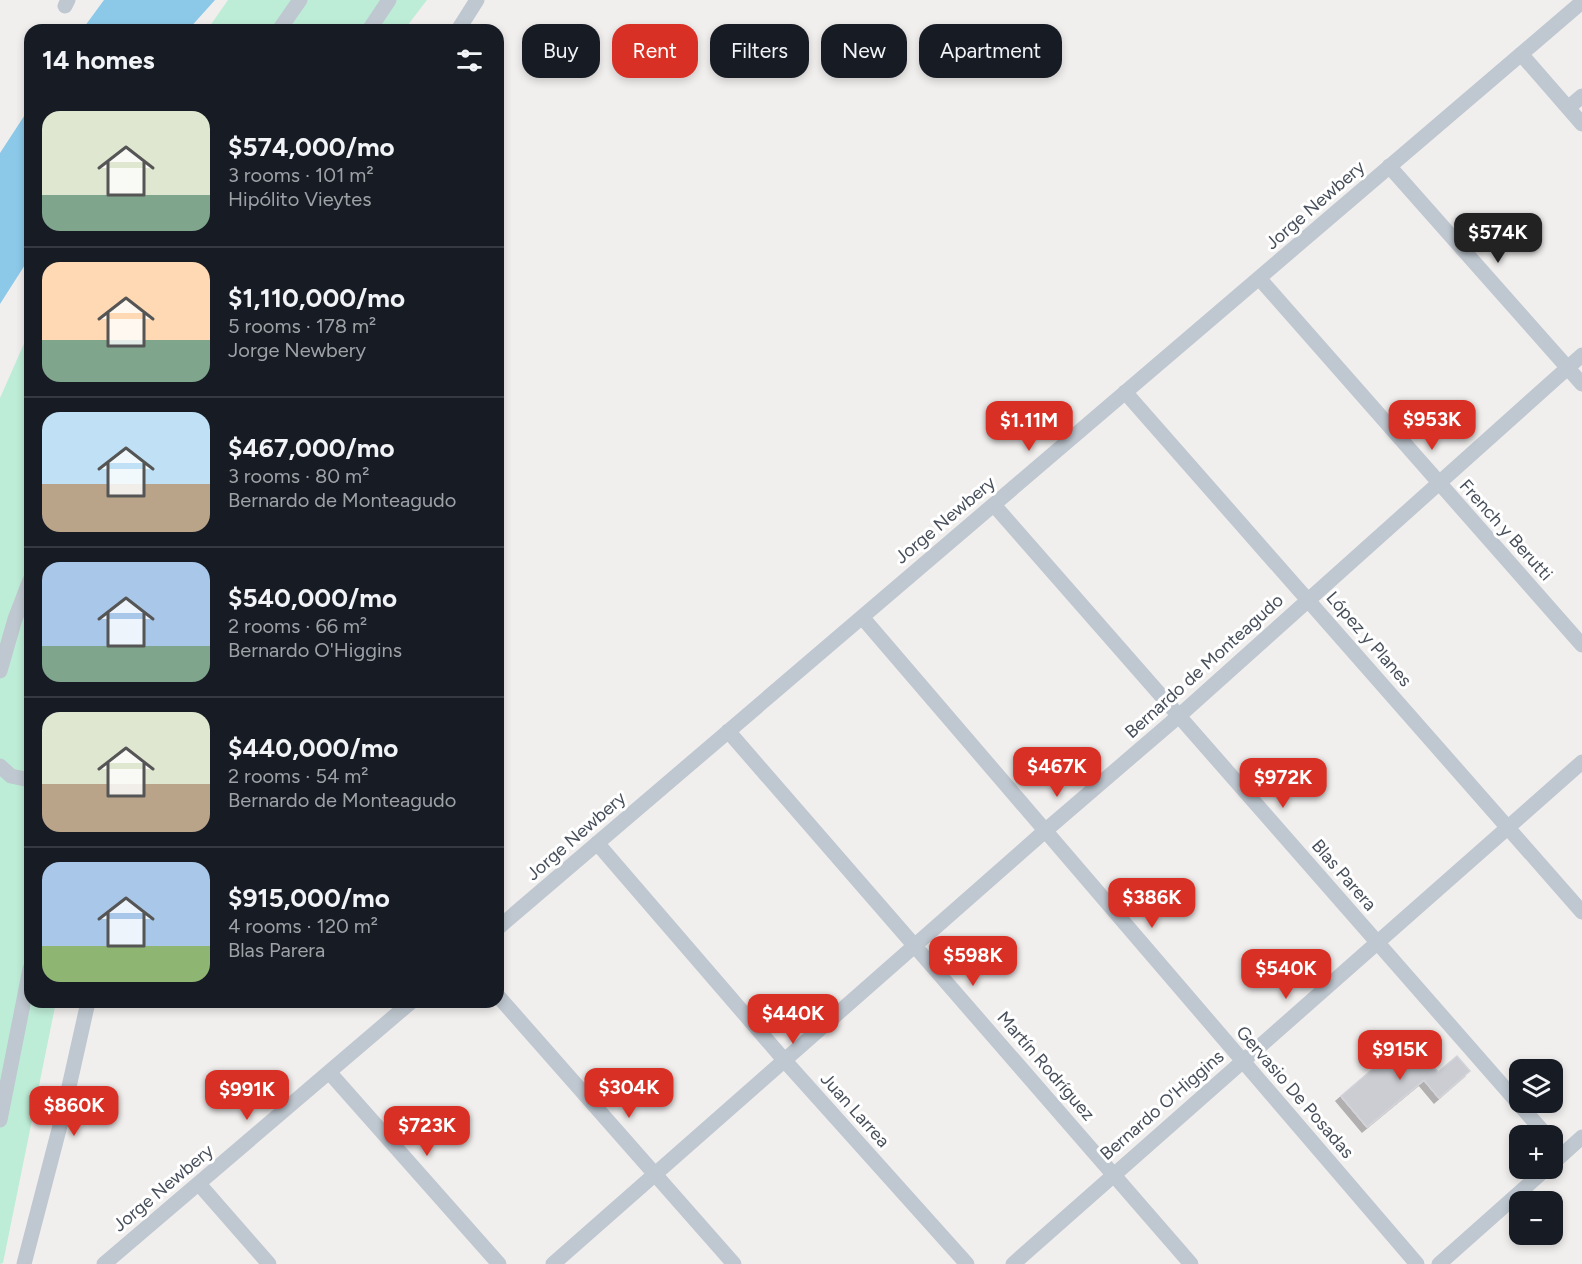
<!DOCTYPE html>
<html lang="en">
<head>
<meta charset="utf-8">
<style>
  :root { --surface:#171b24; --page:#242831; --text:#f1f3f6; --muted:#9ea1a6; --line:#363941; --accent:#d93025 }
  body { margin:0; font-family:Figtree,sans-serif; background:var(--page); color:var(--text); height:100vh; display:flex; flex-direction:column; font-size:22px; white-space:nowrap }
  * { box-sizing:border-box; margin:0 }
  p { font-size:20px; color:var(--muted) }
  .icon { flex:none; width:33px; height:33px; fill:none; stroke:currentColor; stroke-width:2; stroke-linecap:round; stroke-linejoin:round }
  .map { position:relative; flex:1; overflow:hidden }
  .drawer { position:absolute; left:24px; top:24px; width:480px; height:984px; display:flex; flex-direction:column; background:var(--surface); border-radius:18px; box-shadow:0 3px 9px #0003 }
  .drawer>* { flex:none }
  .banner { position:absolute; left:522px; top:24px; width:570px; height:54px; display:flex; gap:12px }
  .fabs { position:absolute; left:1509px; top:1059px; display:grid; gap:12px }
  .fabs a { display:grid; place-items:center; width:54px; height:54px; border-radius:12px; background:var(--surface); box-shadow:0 3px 9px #0003; font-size:30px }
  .price { position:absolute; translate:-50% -51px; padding:0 14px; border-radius:12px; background:var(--accent); color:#fff; font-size:20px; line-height:39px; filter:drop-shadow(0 2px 3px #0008) }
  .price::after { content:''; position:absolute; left:50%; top:36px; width:18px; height:14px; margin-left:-9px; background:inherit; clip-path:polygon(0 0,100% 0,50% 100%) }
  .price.current { background:#222; color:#fff }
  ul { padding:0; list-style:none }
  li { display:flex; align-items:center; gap:18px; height:150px; padding:0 18px }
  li+li { border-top:2px solid var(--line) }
  li span { display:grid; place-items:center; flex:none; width:168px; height:120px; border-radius:18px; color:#555 }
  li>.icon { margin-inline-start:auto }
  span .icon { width:72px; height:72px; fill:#fffc; stroke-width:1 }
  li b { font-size:26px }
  h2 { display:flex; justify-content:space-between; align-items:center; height:72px; padding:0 18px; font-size:26px }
  .pill { padding:0 21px; border-radius:18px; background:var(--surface); box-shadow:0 3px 9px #0003; font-size:21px; line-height:54px }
  .pill.current { background:var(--accent); color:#fff }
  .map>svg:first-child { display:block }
  .green { fill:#beedd7 }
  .water { fill:#8cc9e9 }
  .building { fill:#cbcdd3; stroke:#d3d4da; stroke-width:1.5; filter:url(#shadow) }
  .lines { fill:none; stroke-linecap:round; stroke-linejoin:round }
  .minor { stroke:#bfc7d0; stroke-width:15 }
  .labels { text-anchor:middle; stroke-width:6; stroke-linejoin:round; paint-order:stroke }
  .street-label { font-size:18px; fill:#474f5b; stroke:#fff }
</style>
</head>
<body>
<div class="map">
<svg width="1582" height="1264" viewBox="0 0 1582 1264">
  <defs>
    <filter id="shadow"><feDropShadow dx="-5" dy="5" stdDeviation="0" flood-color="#0004"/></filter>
  </defs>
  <rect width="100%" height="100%" fill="#f1efee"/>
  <path class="green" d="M228,0H427L404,30H207Z
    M30,330V1002H56L3,1263L0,1264V398Z"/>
  <path class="water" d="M104,0H215L188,30H82Z
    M30,107V257L0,304V153Z"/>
  <path class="building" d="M1409,1038L1438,1072L1457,1056L1470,1071L1439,1098L1424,1080L1367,1127L1341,1096Z"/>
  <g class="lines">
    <path class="minor" d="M65,6L68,0
      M279,30L300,0
      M369,30L389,0
      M458,30L477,0
      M1521,54L1582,124
      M1568,108L1582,96
      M1389,166L1582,384
      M1259,278L1582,645
      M1125,392L1582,912
      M994,505L1547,1136
      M862,617L1417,1264
      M0,671L15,619L30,580
      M728,731L1191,1264
      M0,766L11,776L30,780
      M597,843L785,1061L967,1264
      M498,928L1582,2
      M498,996L734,1264
      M329,1072L499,1264
      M0,1120L30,969
      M1552,1164L1582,1137
      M199,1184L269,1264
      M24,1264L62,1118L88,1002
      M104,1264L411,1002
      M553,1264L1046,830L1180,715L1582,355
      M1013,1264L1582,762
      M1439,1264L1547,1168"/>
  </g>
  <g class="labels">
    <g class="street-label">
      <text transform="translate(1315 205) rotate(-41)" y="6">Jorge Newbery</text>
      <text transform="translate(945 520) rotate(-40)" y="6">Jorge Newbery</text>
      <text transform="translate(1506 530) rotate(48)" y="6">French y Berutti</text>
      <text transform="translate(1369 639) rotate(49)" y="6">López y Planes</text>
      <text transform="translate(1204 666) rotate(-42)" y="6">Bernardo de Monteagudo</text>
      <text transform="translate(576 836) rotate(-41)" y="6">Jorge Newbery</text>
      <text transform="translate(1344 875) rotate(49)" y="6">Blas Parera</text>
      <text transform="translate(1046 1066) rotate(49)" y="6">Martín Rodríguez</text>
      <text transform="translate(1295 1092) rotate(49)" y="6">Gervasio De Posadas</text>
      <text transform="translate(1162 1105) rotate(-41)" y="6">Bernardo O'Higgins</text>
      <text transform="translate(855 1110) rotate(48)" y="6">Juan Larrea</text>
      <text transform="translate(163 1188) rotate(-40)" y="6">Jorge Newbery</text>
    </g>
  </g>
</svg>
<div class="fabs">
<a><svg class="icon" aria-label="layers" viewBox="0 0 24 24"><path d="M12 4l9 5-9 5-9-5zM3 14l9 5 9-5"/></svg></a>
<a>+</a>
<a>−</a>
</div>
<b class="price current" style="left:1498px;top:264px">$574K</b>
<b class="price" style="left:1432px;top:451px">$953K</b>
<b class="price" style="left:1029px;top:452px">$1.11M</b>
<b class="price" style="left:1057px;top:798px">$467K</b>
<b class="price" style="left:1283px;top:809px">$972K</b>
<b class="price" style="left:1152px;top:929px">$386K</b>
<b class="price" style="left:973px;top:987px">$598K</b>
<b class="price" style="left:1286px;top:1000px">$540K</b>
<b class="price" style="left:793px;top:1045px">$440K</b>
<b class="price" style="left:1400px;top:1081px">$915K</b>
<b class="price" style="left:629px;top:1119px">$304K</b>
<b class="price" style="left:247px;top:1121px">$991K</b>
<b class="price" style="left:74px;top:1137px">$860K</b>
<b class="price" style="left:427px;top:1157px">$723K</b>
<div class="banner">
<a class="pill">Buy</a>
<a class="pill current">Rent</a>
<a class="pill">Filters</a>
<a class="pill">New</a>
<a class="pill">Apartment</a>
</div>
<section class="drawer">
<h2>14 homes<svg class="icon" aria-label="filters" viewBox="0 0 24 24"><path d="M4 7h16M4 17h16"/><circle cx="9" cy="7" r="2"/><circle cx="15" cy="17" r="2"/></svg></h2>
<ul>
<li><span style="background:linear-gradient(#dfe7d0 70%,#7fa58c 0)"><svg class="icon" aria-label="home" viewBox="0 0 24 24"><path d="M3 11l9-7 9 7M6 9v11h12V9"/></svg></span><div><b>$574,000/mo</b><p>3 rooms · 101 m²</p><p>Hipólito Vieytes</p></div></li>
<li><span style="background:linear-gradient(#ffd9b3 65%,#7fa58c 0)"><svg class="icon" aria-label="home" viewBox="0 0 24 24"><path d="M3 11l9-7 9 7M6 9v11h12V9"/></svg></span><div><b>$1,110,000/mo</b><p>5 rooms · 178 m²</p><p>Jorge Newbery</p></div></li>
<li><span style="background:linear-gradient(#bfe0f5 60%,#b9a48a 0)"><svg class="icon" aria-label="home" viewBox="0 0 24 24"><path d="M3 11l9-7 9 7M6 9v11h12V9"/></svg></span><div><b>$467,000/mo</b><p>3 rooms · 80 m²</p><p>Bernardo de Monteagudo</p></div></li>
<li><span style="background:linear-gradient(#a9c7e8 70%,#7fa58c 0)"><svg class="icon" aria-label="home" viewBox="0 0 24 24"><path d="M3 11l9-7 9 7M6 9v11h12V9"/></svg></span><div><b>$540,000/mo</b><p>2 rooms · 66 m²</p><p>Bernardo O'Higgins</p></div></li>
<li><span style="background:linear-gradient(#dfe7d0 60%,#b9a48a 0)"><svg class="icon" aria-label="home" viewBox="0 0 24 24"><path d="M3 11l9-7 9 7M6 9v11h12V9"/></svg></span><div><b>$440,000/mo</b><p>2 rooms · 54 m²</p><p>Bernardo de Monteagudo</p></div></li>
<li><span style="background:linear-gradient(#a9c7e8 70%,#8fb573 0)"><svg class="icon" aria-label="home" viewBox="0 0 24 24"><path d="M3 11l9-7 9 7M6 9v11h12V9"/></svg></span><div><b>$915,000/mo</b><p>4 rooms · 120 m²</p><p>Blas Parera</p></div></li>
</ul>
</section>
</div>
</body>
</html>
